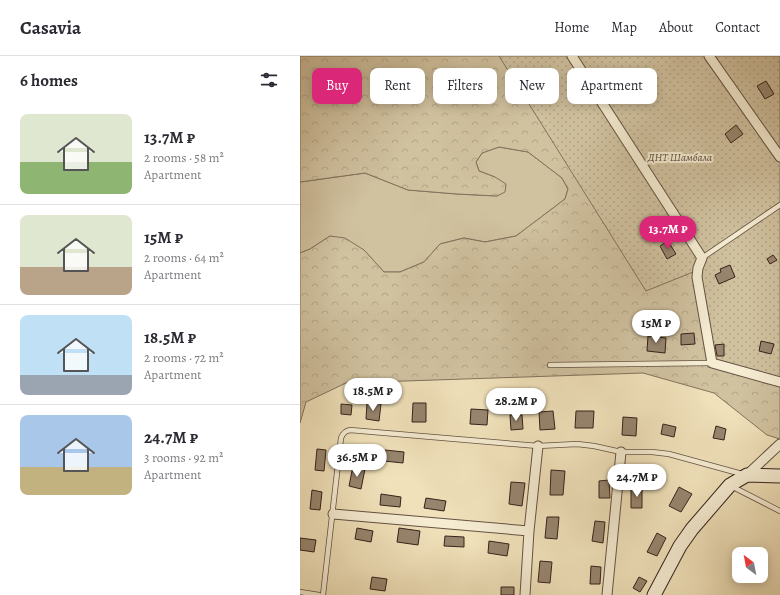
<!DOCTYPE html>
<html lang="en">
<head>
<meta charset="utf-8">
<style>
  :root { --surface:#fff; --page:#f7f7f7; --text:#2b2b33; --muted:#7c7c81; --line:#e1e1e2; --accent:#db2777 }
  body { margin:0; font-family:Alegreya,serif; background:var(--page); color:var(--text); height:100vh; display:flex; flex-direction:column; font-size:15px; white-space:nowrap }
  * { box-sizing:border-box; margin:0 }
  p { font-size:13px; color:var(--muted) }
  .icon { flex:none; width:22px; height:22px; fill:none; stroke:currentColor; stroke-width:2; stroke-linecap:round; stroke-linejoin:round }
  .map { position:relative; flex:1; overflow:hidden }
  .details { display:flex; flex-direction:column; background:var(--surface); width:300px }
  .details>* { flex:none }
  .top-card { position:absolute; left:12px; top:12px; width:380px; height:36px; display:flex; gap:8px }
  .needle { width:26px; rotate:328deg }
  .buttons { position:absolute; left:432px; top:491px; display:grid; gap:8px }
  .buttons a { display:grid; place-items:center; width:36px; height:36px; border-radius:8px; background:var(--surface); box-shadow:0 2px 10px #0003; font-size:20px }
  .price { position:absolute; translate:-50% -34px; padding:0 9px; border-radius:14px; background:#fff; color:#222; font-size:13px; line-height:26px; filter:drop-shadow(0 1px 2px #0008) }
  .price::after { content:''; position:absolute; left:50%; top:24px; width:12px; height:9px; margin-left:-6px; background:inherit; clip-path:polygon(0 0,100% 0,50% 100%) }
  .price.active { background:var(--accent); color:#fff }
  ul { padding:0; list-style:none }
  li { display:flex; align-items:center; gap:12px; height:100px; padding:0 20px }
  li+li { border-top:1px solid var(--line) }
  li span { display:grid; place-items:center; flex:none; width:112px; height:80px; border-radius:8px; color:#555 }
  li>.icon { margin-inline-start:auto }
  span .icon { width:48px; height:48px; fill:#fffc; stroke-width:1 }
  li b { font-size:17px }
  h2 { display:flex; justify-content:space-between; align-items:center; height:48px; padding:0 20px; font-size:17px }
  .chip { padding:0 14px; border-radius:8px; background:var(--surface); box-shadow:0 2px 10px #0003; font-size:14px; line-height:36px }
  .chip.active { background:var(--accent); color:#fff }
  header { display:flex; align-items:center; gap:24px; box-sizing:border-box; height:56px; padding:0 20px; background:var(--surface); border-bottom:1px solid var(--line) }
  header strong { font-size:19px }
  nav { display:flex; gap:22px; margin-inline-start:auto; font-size:14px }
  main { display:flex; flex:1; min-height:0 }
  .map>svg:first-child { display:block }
  .grass { fill:#d0c19f; stroke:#83725d }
  .forest { fill:url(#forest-crowns); stroke:#83725d }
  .garden { fill:url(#garden-dots); stroke:#83725d }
  .building { fill:#97856e; stroke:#36221b }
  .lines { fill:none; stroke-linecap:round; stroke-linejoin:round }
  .lane-casing { stroke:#645243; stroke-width:6 }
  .street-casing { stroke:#645243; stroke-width:11 }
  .secondary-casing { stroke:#36221b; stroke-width:15 }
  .lane { stroke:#f5ecd2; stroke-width:4.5 }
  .street { stroke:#f5ecd2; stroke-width:9 }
  .secondary { stroke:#f5ecd2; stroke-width:13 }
  .labels { text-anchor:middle; stroke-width:4; stroke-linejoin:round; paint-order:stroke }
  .park-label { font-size:11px; font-style:italic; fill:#5c4a3c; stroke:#f5ecd2 }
</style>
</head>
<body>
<header>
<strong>Casavia</strong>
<nav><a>Home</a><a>Map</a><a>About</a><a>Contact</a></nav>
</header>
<main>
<section class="details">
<h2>6 homes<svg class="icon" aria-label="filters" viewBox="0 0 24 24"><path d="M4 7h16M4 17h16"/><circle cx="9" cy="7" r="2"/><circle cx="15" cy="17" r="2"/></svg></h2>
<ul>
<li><span style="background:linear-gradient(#dfe7d0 60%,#8fb573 0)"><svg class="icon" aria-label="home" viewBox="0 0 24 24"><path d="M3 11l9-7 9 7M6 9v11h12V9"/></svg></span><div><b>13.7M ₽</b><p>2 rooms · 58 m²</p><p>Apartment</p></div></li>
<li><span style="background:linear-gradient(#dfe7d0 65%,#b9a48a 0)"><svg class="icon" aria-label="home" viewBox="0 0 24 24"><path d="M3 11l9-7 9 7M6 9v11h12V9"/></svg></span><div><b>15M ₽</b><p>2 rooms · 64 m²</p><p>Apartment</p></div></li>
<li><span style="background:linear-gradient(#bfe0f5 75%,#9aa5b1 0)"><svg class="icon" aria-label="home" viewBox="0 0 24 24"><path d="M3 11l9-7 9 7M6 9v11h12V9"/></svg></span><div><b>18.5M ₽</b><p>2 rooms · 72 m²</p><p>Apartment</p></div></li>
<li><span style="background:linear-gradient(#a9c7e8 65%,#c2b280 0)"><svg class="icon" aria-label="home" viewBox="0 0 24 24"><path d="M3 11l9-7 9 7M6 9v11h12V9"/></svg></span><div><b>24.7M ₽</b><p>3 rooms · 92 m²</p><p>Apartment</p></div></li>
</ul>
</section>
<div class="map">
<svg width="480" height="539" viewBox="0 0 480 539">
  <defs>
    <pattern id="forest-crowns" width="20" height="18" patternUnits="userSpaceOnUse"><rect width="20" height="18" fill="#d0c19f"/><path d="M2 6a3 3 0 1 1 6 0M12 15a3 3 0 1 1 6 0" fill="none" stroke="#b3a688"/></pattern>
    <pattern id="garden-dots" width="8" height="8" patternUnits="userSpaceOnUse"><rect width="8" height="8" fill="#d0c19f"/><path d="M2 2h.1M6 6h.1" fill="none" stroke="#b3a688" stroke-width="1.8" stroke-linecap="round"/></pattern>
  </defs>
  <rect width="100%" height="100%" fill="#f0e1ba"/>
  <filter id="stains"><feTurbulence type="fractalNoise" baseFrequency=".005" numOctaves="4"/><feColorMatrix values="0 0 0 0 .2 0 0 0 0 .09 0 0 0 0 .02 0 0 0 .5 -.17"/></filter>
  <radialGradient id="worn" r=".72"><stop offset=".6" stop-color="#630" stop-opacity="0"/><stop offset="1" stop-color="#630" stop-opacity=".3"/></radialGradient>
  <path class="grass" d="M199,91L228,96L262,122L268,133L265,143L216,180L185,186L164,182L140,188L124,206L100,216H84L64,194L30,180L10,193L0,197V126L65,117L108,134L157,138L197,140L195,121L179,115L176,106L182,97Z"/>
  <path class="forest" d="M0,0H480V383L467,379L414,337L343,317L46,327L6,346L0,367V197L10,193L30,180L45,182L64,194L84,216H100L124,206L140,188L164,182L185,186L216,180L265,143L268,133L262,122L228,96L199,91L182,97L176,106L179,115L195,121L206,128L205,136L197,140L157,138L108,134L65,117L0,126Z"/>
  <path class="garden" d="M199,0H480V328L409,307L393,216L346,235Z"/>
  <path class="building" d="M466,25L474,38L465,43L457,30Z
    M436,69L443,78L431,87L425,78Z
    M368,185L376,198L367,203L360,190Z
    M473,199L477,204L470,208L467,203Z
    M430,209L435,221L419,228L415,219L421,216L420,213Z
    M394,277L395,288L381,289V278Z
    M348,280L366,282L365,297L347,295Z
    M461,285L474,288L471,298L459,295Z
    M424,288V300H417L415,289Z
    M67,347L81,348L79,365L66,363Z
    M113,347H126V366H112Z
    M41,348L52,349L51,359L41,358Z
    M171,353L188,354L187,369L170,368Z
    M253,355L255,373L240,374L239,356Z
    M276,355H294L293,372H275Z
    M210,359H222L223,373L211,374Z
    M323,361L337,362L336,380L322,379Z
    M363,368L376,371L374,381L361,378Z
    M416,370L426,373L424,384L413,382Z
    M17,393L26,394L24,415L15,414Z
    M85,394L104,396L103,407L84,405Z
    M53,410L65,413L61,433L49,430Z
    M251,414L265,415L263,439H250Z
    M309,424L310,442H299V425Z
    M211,426L225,427L222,450L209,448Z
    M379,431L392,438L381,456L369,450Z
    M342,432V452H331V433Z
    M12,434L22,436L20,454L10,453Z
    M81,438L101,441L100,451L80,449Z
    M126,442L146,445L144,455L124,452Z
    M247,461H259L257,483L245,482Z
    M295,465L305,466L303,487L292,485Z
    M57,472L73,475L71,486L55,483Z
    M99,472L120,475L118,489L97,486Z
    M357,477L366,482L357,500L347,496Z
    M145,480L164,481V491L144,490Z
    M0,482L16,484L14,496L0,494Z
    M189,485L209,488L207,500L188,497Z
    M240,505L252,506L250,527L238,526Z
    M291,510L301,511L300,528H290Z
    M72,521L87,523L85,535L70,533Z
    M339,521L347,525L340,536L333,532Z
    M201,531H214V539H201Z"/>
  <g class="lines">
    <g class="lane-casing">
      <path id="lane" d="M402,202L480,149
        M250,309L412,307
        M431,430L480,455
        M0,536L19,539
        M23,539L41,382C43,377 45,375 50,374L238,390L277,388L294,390L321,396H352L369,398L442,418"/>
    </g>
    <g class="street-casing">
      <path id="street" d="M272,0L402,202L398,212L397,221L412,307L480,326
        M409,0L480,101
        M447,419L480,388
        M33,458L229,475L225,539
        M229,475L238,390
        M307,539L321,396"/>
    </g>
    <g class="secondary-casing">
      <path id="secondary" d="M354,539L380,490L392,473L430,429L447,419L480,420"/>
    </g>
    <use href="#lane" class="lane"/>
    <use href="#street" class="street"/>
    <use href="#secondary" class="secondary"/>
  </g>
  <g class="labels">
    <g class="park-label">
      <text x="380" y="105">ДНТ Шамбала</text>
    </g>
  </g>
  <rect width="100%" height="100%" filter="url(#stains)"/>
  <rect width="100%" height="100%" fill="url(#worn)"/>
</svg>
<div class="buttons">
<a><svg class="needle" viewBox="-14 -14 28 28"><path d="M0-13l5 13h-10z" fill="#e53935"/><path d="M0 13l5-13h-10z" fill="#7c7c81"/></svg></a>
</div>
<b class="price active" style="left:368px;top:194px">13.7M ₽</b>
<b class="price" style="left:356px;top:288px">15M ₽</b>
<b class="price" style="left:73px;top:356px">18.5M ₽</b>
<b class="price" style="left:216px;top:366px">28.2M ₽</b>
<b class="price" style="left:57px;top:422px">36.5M ₽</b>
<b class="price" style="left:337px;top:442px">24.7M ₽</b>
<div class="top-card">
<a class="chip active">Buy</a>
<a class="chip">Rent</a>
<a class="chip">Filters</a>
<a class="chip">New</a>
<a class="chip">Apartment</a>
</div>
</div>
</main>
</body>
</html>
